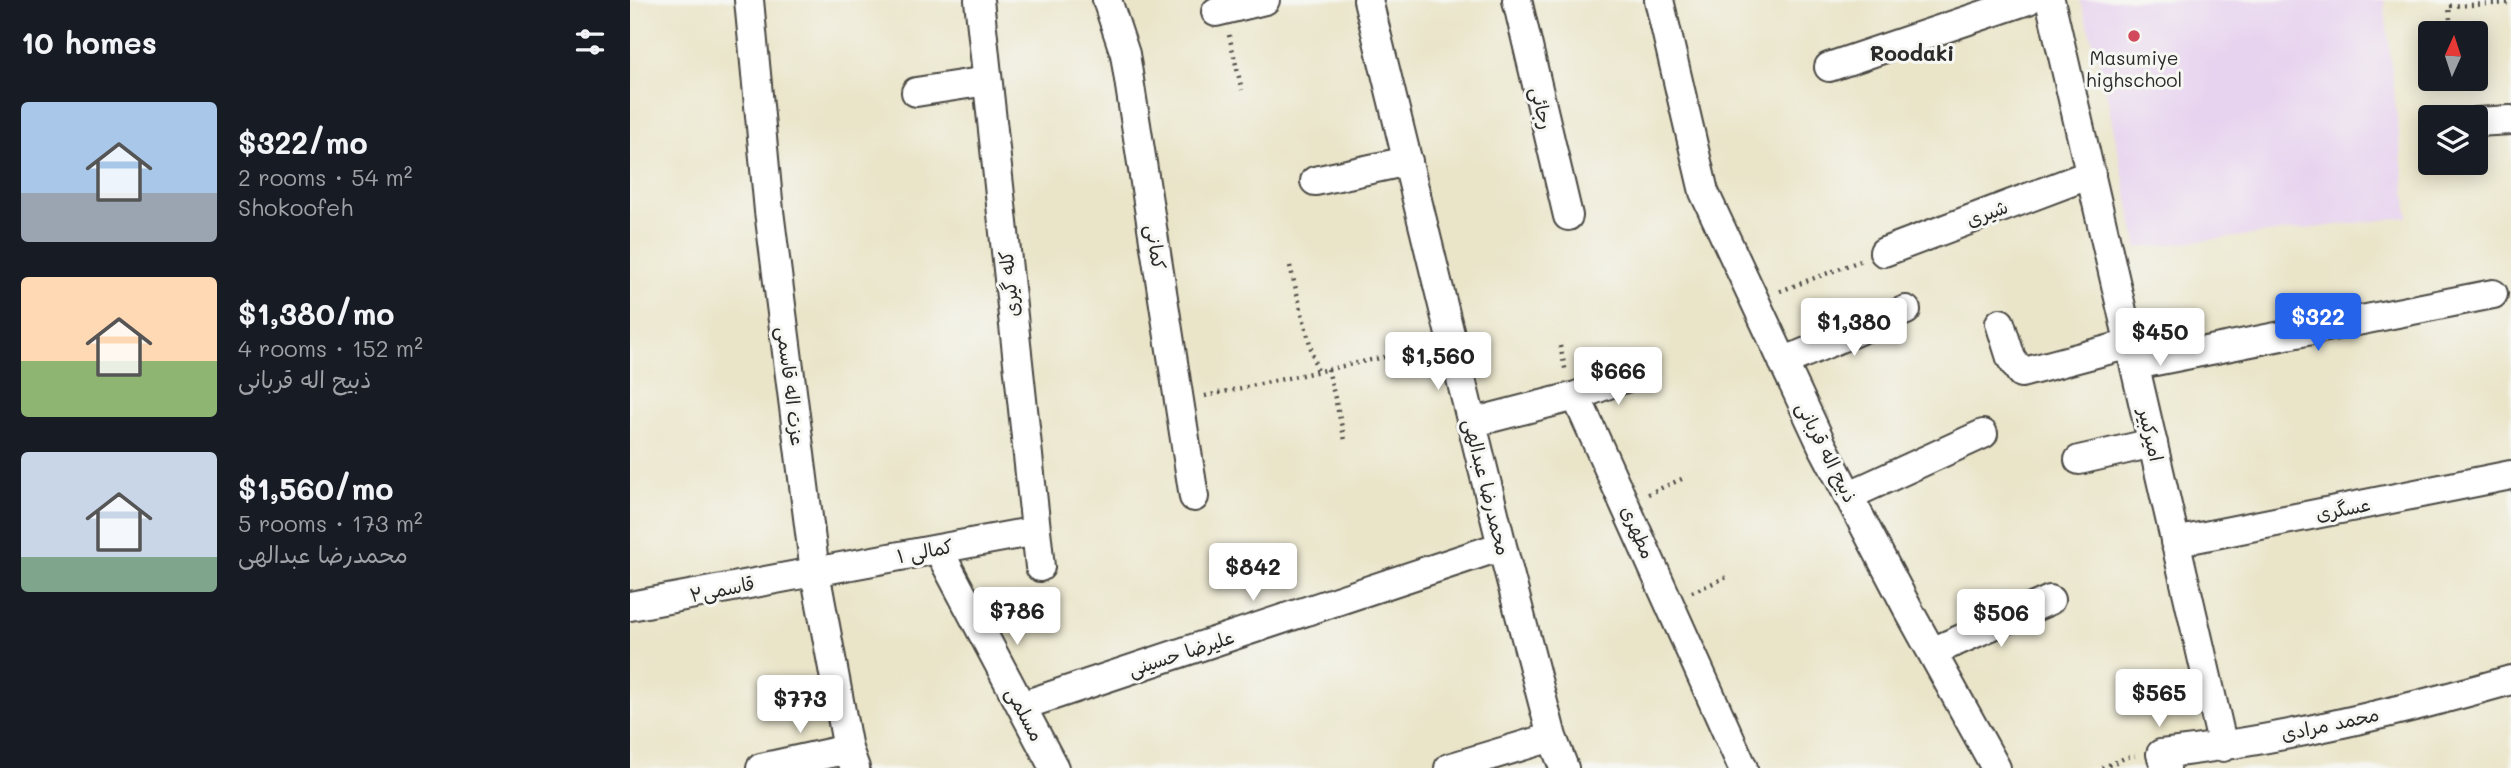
<!DOCTYPE html>
<html lang="en">
<head>
<meta charset="utf-8">
<style>
  :root { --surface:#171b24; --page:#242831; --text:#f1f3f6; --muted:#9ea1a6; --accent:#2563eb }
  body { margin:0; font-family:Mali,"Playpen Sans Arabic",sans-serif; background:var(--page); color:var(--text); height:100vh; display:flex; flex-direction:column; font-size:26px; white-space:nowrap }
  * { box-sizing:border-box; margin:0 }
  p { font-size:23px; color:var(--muted) }
  .icon { flex:none; width:38px; height:38px; fill:none; stroke:currentColor; stroke-width:2; stroke-linecap:round; stroke-linejoin:round }
  .map { position:relative; flex:1; overflow:hidden }
  .sheet { display:flex; flex-direction:column; background:var(--surface); width:630px }
  .sheet>* { flex:none }
  .needle { width:46px; rotate:3deg }
  .tools { position:absolute; left:1788px; top:21px; display:grid; gap:14px }
  .tools a { display:grid; place-items:center; width:70px; height:70px; border-radius:7px; background:var(--surface); box-shadow:0 4px 18px #0003; font-size:35px }
  .price { position:absolute; translate:-50% -60px; padding:0 16px; border-radius:7px; background:#fff; color:#222; font-size:23px; line-height:46px; filter:drop-shadow(0 2px 4px #0008) }
  .price::after { content:''; position:absolute; left:50%; top:42px; width:21px; height:16px; margin-left:-10px; background:inherit; clip-path:polygon(0 0,100% 0,50% 100%) }
  .price.current { background:var(--accent); color:#fff }
  ul { padding:0; list-style:none }
  li { display:flex; align-items:center; gap:21px; height:175px; padding:0 21px }
  li span { display:grid; place-items:center; flex:none; width:196px; height:140px; border-radius:7px; color:#555 }
  li>.icon { margin-inline-start:auto }
  span .icon { width:84px; height:84px; fill:#fffc; stroke-width:1 }
  li b { font-size:30px }
  h2 { display:flex; justify-content:space-between; align-items:center; height:84px; padding:0 21px; font-size:30px }
  main { display:flex; flex:1; min-height:0 }
  .map>svg:first-child { display:block }
  .built { fill:#e7d2ef }
  .lines { fill:none; stroke-linecap:round; stroke-linejoin:round }
  .minor-casing { stroke:#484743; stroke-width:32 }
  .path { stroke:#484743; stroke-width:4.5; stroke-dasharray:2 5; stroke-linecap:butt }
  .minor { stroke:#fff; stroke-width:28 }
  .poi-dot { fill:#d1495b; stroke:#f6f6f2; stroke-width:2.5 }
  .labels { text-anchor:middle; stroke-width:6; stroke-linejoin:round; paint-order:stroke }
  .poi-label { font-size:19px; fill:#2b2b2b; stroke:#f6f6f2 }
  .street-label { font-size:19px; fill:#2b2b2b; stroke:#f6f6f2 }
  .neighbourhood-label { font-size:21px; font-weight:bold; fill:#2b2b2b; stroke:#f6f6f2 }
</style>
</head>
<body>
<main>
<section class="sheet">
<h2>10 homes<svg class="icon" aria-label="filters" viewBox="0 0 24 24"><path d="M4 7h16M4 17h16"/><circle cx="9" cy="7" r="2"/><circle cx="15" cy="17" r="2"/></svg></h2>
<ul>
<li><span style="background:linear-gradient(#a9c7e8 65%,#9aa5b1 0)"><svg class="icon" aria-label="home" viewBox="0 0 24 24"><path d="M3 11l9-7 9 7M6 9v11h12V9"/></svg></span><div><b>$322/mo</b><p>2 rooms · 54 m²</p><p>Shokoofeh</p></div></li>
<li><span style="background:linear-gradient(#ffd9b3 60%,#8fb573 0)"><svg class="icon" aria-label="home" viewBox="0 0 24 24"><path d="M3 11l9-7 9 7M6 9v11h12V9"/></svg></span><div><b>$1,380/mo</b><p>4 rooms · 152 m²</p><p>ذبیح اله قربانی</p></div></li>
<li><span style="background:linear-gradient(#c9d6e8 75%,#7fa58c 0)"><svg class="icon" aria-label="home" viewBox="0 0 24 24"><path d="M3 11l9-7 9 7M6 9v11h12V9"/></svg></span><div><b>$1,560/mo</b><p>5 rooms · 173 m²</p><p>محمدرضا عبدالهی</p></div></li>
</ul>
</section>
<div class="map">
<svg width="1881" height="768" viewBox="0 0 1881 768">
  <rect width="100%" height="100%" fill="#f6f6f2"/>
  <filter id="ink" filterUnits="userSpaceOnUse"><feTurbulence type="fractalNoise" baseFrequency=".0143" numOctaves="2"/><feDisplacementMap in="SourceGraphic" scale="14" xChannelSelector="R" yChannelSelector="G"/><feConvolveMatrix kernelMatrix="1 2 1 2 8 2 1 2 1" color-interpolation-filters="sRGB"/></filter>
  <filter id="wash" filterUnits="userSpaceOnUse"><feTurbulence type="fractalNoise" baseFrequency=".00686" numOctaves="4" result="noise"/><feDisplacementMap in="SourceGraphic" scale="28" xChannelSelector="R" yChannelSelector="G"/><feGaussianBlur stdDeviation="1.57" result="paint"/><feColorMatrix in="noise" values="0 0 0 0 0 0 0 0 0 0 0 0 0 0 0 0 0 1.4 0 .05"/><feComposite in="paint" operator="in"/></filter>
  <g filter="url(#wash)">
    <rect width="100%" height="100%" fill="#eae5c9"/>
    <path class="built" d="M1450,0H1754L1778,217L1508,248L1472,72Z"/>
  </g>
  <g filter="url(#ink)">
    <g class="lines">
      <g class="minor-casing">
        <path id="minor" d="M119,0L139,211L185,572L218,749L225,768
          M349,0L410,567
          M477,0L495,54L564,497
          M738,0L872,546L922,737L934,768
          M887,0L938,216
          M1029,0L1074,192L1192,445L1279,611L1366,768
          M1420,0L1593,747
          M586,12L635,0
          M1199,67L1398,0
          M286,92L357,81
          M1846,122L1881,120
          M685,181L778,161
          M1254,252L1461,174
          M1370,323L1381,358L1391,373L1500,344
          M1153,362L1276,310
          M1505,365L1863,294
          M946,396L1113,768
          M841,423L946,396L1014,371
          M1449,460L1523,443
          M1218,496L1353,434
          M1545,542L1881,475
          M308,549L424,768
          M0,606L406,531
          M1302,652L1420,600
          M391,706L872,546
          M131,768L218,749
          M819,768L922,737
          M1536,768L1531,754C1647,741 1769,712 1881,680"/>
      </g>
      <path class="path" d="M1821,33L1819,6L1881,3
        M599,35L612,90
        M660,266L687,372
        M1150,291L1230,261
        M930,346L936,372
        M698,369L715,440
        M575,396L796,348
        M1018,494L1054,478
        M1062,592L1097,577
        M1472,768L1497,757L1505,756"/>
      <use href="#minor" class="minor"/>
    </g>
  </g>
  <circle class="poi-dot" cx="1504" cy="36" r="7"/>
  <g class="labels">
    <g class="poi-label">
      <text x="1504" y="65">Masumiye<tspan x="1504" dy="22">highschool</tspan></text>
    </g>
    <g class="street-label">
      <text transform="translate(912 108) rotate(77)" y="7">رجائی</text>
      <text transform="translate(1357 213) rotate(-21)" y="7">شیری</text>
      <text transform="translate(526 247) rotate(81)" y="7">کمانی</text>
      <text transform="translate(379 284) rotate(-96)" y="7">کله گیری</text>
      <text transform="translate(161 386) rotate(83)" y="7">عزت اله قاسمی</text>
      <text transform="translate(1521 435) rotate(77)" y="7">امیرکبیر</text>
      <text transform="translate(1197 452) rotate(63)" y="7">ذبیح اله قربانی</text>
      <text transform="translate(857 487) rotate(76)" y="7">محمدرضا عبدالهی</text>
      <text transform="translate(1713 509) rotate(-11)" y="7">عسگری</text>
      <text transform="translate(1008 532) rotate(66)" y="7">مطهری</text>
      <text transform="translate(295 551) rotate(-11)" y="7">کمالی ۱</text>
      <text transform="translate(92 589) rotate(-11)" y="7">قاسمی۲</text>
      <text transform="translate(551 653) rotate(-18)" y="7">علیرضا حسینی</text>
      <text transform="translate(395 714) rotate(62)" y="7">مسلمی</text>
      <text transform="translate(1700 724) rotate(-12)" y="7">محمد مرادی</text>
    </g>
    <g class="neighbourhood-label">
      <text x="1282" y="61">Roodaki</text>
    </g>
  </g>
</svg>
<div class="tools">
<a><svg class="needle" viewBox="-14 -14 28 28"><path d="M0-13l5 13h-10z" fill="#e53935"/><path d="M0 13l5-13h-10z" fill="#9ea1a6"/></svg></a>
<a><svg class="icon" aria-label="layers" viewBox="0 0 24 24"><path d="M12 4l9 5-9 5-9-5zM3 14l9 5 9-5"/></svg></a>
</div>
<b class="price current" style="left:1688px;top:353px">$322</b>
<b class="price" style="left:1224px;top:358px">$1,380</b>
<b class="price" style="left:1530px;top:368px">$450</b>
<b class="price" style="left:808px;top:392px">$1,560</b>
<b class="price" style="left:988px;top:407px">$666</b>
<b class="price" style="left:623px;top:603px">$842</b>
<b class="price" style="left:387px;top:647px">$786</b>
<b class="price" style="left:1371px;top:649px">$506</b>
<b class="price" style="left:1529px;top:729px">$565</b>
<b class="price" style="left:170px;top:735px">$773</b>
</div>
</main>
</body>
</html>
